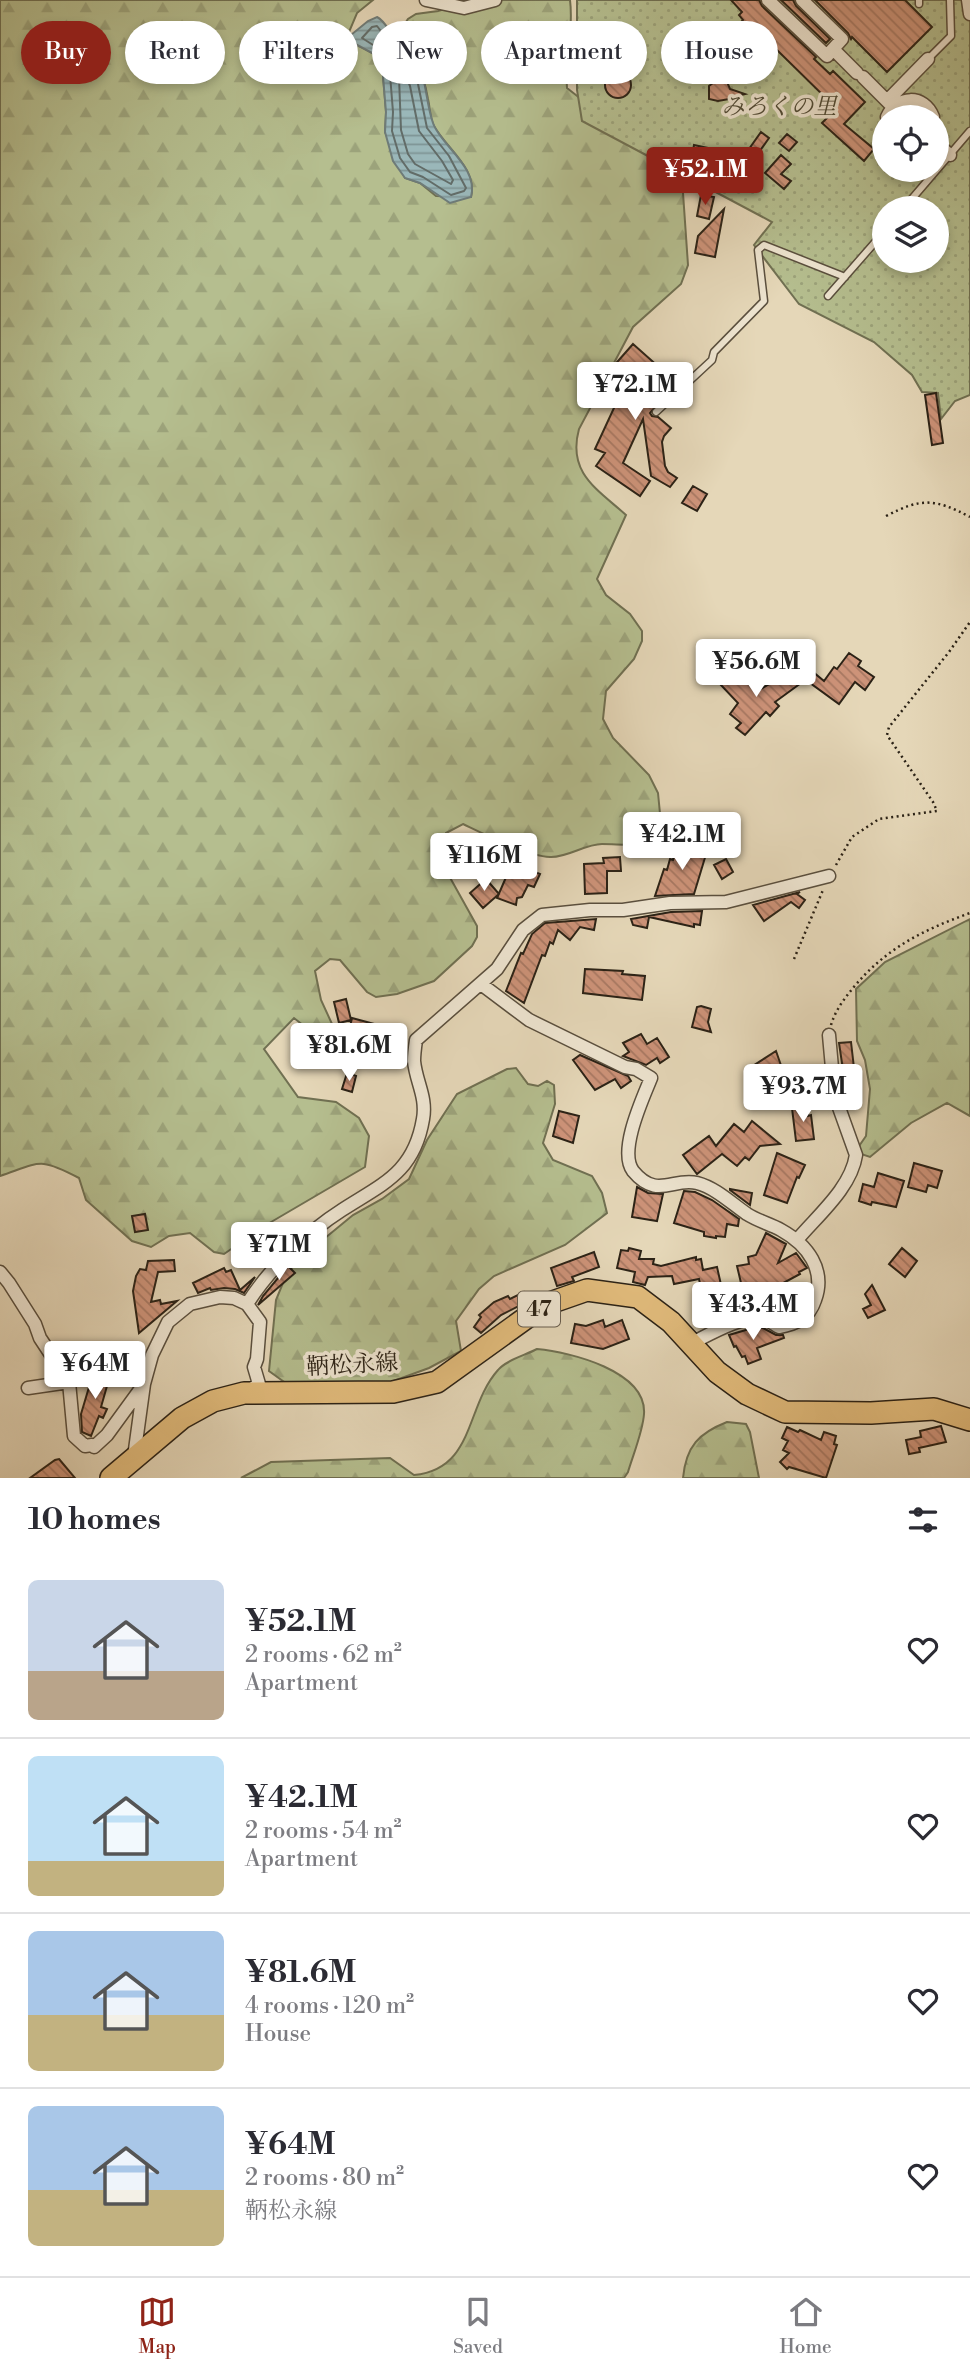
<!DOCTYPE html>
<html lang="en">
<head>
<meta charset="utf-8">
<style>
  :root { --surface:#fff; --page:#f2f2f3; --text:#2b2b33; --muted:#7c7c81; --line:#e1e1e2; --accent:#8f2418 }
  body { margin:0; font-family:"Libre Bodoni","Noto Serif JP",serif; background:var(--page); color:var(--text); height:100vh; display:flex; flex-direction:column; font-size:26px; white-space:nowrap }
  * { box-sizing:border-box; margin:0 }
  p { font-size:23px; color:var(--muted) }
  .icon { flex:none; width:38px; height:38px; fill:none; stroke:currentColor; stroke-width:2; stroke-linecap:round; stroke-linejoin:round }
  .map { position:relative; height:1478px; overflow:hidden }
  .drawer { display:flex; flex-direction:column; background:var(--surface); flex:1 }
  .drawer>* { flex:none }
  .top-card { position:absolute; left:21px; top:21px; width:929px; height:63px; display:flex; gap:14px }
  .tools { position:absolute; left:872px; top:105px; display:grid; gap:14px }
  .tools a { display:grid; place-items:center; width:77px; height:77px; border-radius:50%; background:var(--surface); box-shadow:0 4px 10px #0003; font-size:35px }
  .price { position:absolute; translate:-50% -60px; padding:0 16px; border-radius:7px; background:#fff; color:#222; font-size:23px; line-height:46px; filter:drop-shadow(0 2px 4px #0008) }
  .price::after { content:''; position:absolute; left:50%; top:42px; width:21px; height:16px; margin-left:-10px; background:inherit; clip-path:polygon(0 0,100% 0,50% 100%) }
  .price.on { background:var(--accent); color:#fff }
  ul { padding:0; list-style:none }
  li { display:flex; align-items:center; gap:21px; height:175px; padding:0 28px }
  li+li { border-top:2px solid var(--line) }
  li span { display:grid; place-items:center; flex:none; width:196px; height:140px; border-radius:10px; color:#555 }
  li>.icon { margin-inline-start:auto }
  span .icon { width:84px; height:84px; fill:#fffc; stroke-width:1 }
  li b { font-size:30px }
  h2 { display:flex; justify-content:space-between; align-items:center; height:84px; padding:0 28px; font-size:30px }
  .pill { padding:0 24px; border-radius:32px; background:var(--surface); box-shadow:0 4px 10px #0003; font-size:24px; line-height:63px }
  .pill.on { background:var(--accent); color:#fff }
  .menu { display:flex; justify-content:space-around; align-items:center; height:98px; border-top:2px solid var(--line); background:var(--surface); font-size:19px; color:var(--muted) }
  .menu a { display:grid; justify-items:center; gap:4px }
  .menu .on { color:var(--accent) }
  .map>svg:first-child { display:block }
  .forest { fill:url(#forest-firs); stroke:#707052; stroke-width:2 }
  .park { fill:url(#park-dots); stroke:#707052; stroke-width:2; fill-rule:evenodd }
  .water { fill:url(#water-rules); stroke:#6e7b78; stroke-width:2 }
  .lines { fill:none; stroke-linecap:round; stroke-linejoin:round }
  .shore { stroke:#626c68; stroke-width:2 }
  .building { fill:url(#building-back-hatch); stroke:#2b2216; stroke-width:2 }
  .lane-casing { stroke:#5a4f3e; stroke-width:9 }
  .street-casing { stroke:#5a4f3e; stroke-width:15 }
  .primary-casing { stroke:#2b2216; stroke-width:24 }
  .path { stroke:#2b2216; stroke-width:2.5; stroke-dasharray:2 3.5; stroke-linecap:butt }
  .lane { stroke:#eee5d1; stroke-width:6 }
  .street { stroke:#eee5d1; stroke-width:12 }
  .primary { stroke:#e2bc7c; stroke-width:21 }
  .labels { text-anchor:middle; stroke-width:7; stroke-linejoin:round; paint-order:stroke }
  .shield { fill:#eee5d1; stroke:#665c4e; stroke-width:2 }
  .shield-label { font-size:21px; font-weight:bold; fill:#2b2216 }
  .park-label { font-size:23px; font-style:italic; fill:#4e4934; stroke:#eee5d1 }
  .street-label { font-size:23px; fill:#2b2216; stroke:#eee5d1 }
</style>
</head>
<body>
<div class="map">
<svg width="970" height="1478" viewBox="0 0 970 1478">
  <defs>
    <pattern id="forest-firs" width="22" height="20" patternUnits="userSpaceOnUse" patternTransform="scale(1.75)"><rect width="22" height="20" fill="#b5be8f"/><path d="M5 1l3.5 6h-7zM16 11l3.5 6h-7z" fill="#9ca37b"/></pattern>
    <pattern id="park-dots" width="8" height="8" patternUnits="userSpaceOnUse" patternTransform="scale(1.75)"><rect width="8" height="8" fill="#b5be8f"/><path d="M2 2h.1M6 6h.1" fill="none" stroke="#9ca37b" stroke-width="1.8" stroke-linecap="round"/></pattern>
    <pattern id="water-rules" width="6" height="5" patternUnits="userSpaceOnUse" patternTransform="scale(1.75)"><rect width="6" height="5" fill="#9ab7b9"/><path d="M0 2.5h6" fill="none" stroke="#7e9495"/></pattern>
    <pattern id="building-back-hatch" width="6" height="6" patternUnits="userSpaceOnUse" patternTransform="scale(1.75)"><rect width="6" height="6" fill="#cd9379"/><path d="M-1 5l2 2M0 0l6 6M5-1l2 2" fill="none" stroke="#a77862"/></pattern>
  </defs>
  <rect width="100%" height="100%" fill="#e5d7b8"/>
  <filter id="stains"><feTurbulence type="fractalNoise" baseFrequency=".00286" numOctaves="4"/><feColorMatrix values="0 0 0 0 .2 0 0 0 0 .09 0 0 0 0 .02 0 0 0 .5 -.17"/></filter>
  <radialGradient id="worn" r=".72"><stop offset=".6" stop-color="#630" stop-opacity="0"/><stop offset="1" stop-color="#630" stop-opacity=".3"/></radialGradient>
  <path class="forest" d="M0,0H373L357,13L346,39L376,55L382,64L386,112L385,132L405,178L420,183L436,196L471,197C478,169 446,148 434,126C430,119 430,107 428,99C424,75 415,52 395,38L408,19L416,14L438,11L476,0H570C574,30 565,58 567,88L609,121L675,165L683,193L688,265L681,284L633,327L579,429C567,473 597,489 626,515L597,579L606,595L630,614L642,631V641L634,659L606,691L603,719L613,738L649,775L658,793L661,824L651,842C634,847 620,844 602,844C585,844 567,858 550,857C527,856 484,834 463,824L446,833L443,865L477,926V937L472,946L434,981L397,994L376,997L367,992L340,960L330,959L315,971L321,1000L338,1037L370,1054L365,1063L327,1044L294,1018L264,1049L298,1097L336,1102L359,1118L369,1136L365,1167L266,1225L224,1254L214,1252L190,1233L169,1236L151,1247L132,1241L86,1200L79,1178C39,1157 41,1162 0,1176Z
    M970,919V1116L947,1103L911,1123L870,1157L855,1152L866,1136L870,1089L865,1060L857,1041L856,989L885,962Z
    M516,1068L528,1084L538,1086L547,1081L554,1085L555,1104L543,1143L553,1160L592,1176L602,1193L607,1213L565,1245L494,1276L479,1289L456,1321L461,1351L429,1368L388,1383L294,1389L269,1371L276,1300L287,1273L302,1257L353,1215L382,1199L409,1179L427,1140L457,1094L507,1069Z
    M537,1349C570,1352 647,1371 644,1414C643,1431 633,1455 628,1472L624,1478H241L271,1462L390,1458L414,1475C475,1469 465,1407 498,1370C506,1360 526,1355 537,1349Z
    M727,1422L746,1424L750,1432L759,1478H683C686,1446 699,1433 727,1422Z"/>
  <path class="park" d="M577,0H970V395L955,401L941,419L938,393L922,392L912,375L874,342L799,304L754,245L772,222L582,121L577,90ZM884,117H936V170H884ZM884,208H936V261H884Z"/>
  <path class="water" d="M377,17C385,21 388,30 394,37C400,44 409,47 414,55C427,76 425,100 433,123C440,145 479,167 471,197L450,203L420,183L405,178L393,161L385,132L386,112L382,64L376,55L346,39L368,21Z"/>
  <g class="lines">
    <path class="shore" d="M377,26L390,43L408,59L418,84L427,128L449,156L466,188L464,191L451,195L423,177L410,172L400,158L392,131L393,112L389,62L381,50L362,38L372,27Z
      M401,73L405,74L410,86L419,131L442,161L453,180L451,184L415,164L408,154L401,130L399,77Z"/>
  </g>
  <path class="building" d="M731,0H759L762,6L816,57L814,59L830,74L833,71L865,102L844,124L874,149L864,161L822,123L827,118L822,113L831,103L775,48L771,51L741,22L743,20L739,15L742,12Z
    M781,0H793L796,6L830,39L826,43Z
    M815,0H905L932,27L887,72L852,37L851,39L848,33Z
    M673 48a13 13 0 1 1 26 0a13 13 0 1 1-26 0Z
    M605 85a13 13 0 1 1 26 0a13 13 0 1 1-26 0Z
    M717,80L727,82L730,89L745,94L741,95L739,102L729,99L718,101L709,99V86Z
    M761,132L769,138L757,155L749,149Z
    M787,134L797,142L789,151L779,143Z
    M694,145L713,149L711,157L716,158L713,165L722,168L718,178L685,165L688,156L692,157Z
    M781,155L791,164L781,174L791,181L784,189L765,173Z
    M701,195L714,197L709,219L697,216Z
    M724,209L715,257L695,253L698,236Z
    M633,344L669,376L656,391L663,398L650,413L652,416L658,417L671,428L664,436L662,442L665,466L668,472L677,478L670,487L651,476L643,419L623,463L650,481L640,496L596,466L605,453L595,449L626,382L611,369Z
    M936,393L943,443L932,445L925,395Z
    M693,486L707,494L697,511L682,503Z
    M849,653L861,661L858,666L874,677L865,690L855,682L839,704L806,680L813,672L824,681L834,667L837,669Z
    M794,672L801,683L775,702L779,706L770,716L766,712L745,735L736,728L741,723L730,714L738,703L720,684L727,677L734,674L759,690L776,680L778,682Z
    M678,842L707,851L694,894L655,896L664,869L667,870L670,859L673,860Z
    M620,857L621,871H607V893L585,894L584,864L604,863L603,858Z
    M726,859L733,872L722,879L714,865Z
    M516,864L540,874L534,887L528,885L522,897L517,898L516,905L497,898L507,875L511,876Z
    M486,879L499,894L483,908L470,893Z
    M800,892L797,894L805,900L799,908L791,902L764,921L753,905Z
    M702,911L700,925L694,924V927L649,917L647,928L633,925L631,919L671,912Z
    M596,919L594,930L580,927L570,940L558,930L553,944L550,942L545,956L542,955L524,1003L506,991L521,953L523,954L532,934L545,923Z
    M585,969L623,971L622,974L645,976L642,1000L583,993Z
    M346,999L351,1020L339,1023L334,1002Z
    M701,1006L711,1009L708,1022L711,1032L692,1027L697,1007Z
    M352,1018L389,1028L388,1031H401V1044H398V1048L386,1047V1049L357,1043L353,1041L354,1036L348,1035Z
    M641,1034L647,1044L657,1038L669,1057L660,1063L657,1058L646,1065L623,1056L629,1052L623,1043Z
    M851,1042L854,1068L843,1070L839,1043Z
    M776,1051L793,1100L771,1106L761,1099L760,1094L755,1095L747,1082L754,1078L748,1069Z
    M580,1055L628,1076L631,1081L621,1088L615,1079L595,1090L573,1060Z
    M347,1073L356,1076L352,1092L342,1089Z
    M807,1106L808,1116L811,1115L814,1139L796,1141L792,1108Z
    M559,1111L579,1116L573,1143L553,1136Z
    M752,1121L780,1144L760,1146L749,1160L745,1157L737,1166L722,1154L697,1174L683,1155L709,1136L716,1146L734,1124L744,1132Z
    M777,1153L805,1165L799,1178L797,1177L787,1203L764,1195Z
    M914,1163L942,1171L937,1188L928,1185L926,1192L908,1187Z
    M878,1173L904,1181L896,1207L872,1202L871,1205L859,1201L863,1184L874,1187Z
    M637,1187L648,1193L663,1194L657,1221L632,1217Z
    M730,1189L752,1193L750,1205L730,1190Z
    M684,1191L695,1192L712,1200L739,1219L738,1226L727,1224L725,1237L716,1236V1238L704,1236V1232L674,1223Z
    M145,1214L148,1230L135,1232L132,1216Z
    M766,1233L786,1244L778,1263L796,1253L807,1268L799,1272L800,1274L772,1289L773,1294L745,1300L737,1266L749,1264L748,1257L756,1255Z
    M629,1248L641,1251L639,1259H654L653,1264L661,1266L696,1257V1260L701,1259L703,1270L717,1267L724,1298L704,1302L699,1279L674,1284L672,1276L648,1277L645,1285L633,1282L635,1272L617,1268L621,1250L628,1251Z
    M902,1248L917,1261L905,1277L889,1264Z
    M594,1252L599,1267L572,1277L574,1281L557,1286L551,1268Z
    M174,1260L175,1271L158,1272L151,1302L160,1300L161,1304L177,1301L139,1333L133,1291L136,1276L140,1269L146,1270L148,1261Z
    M288,1266L295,1273L258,1305L263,1296Z
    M224,1268L226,1272L231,1270L240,1290L255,1277L244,1293L235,1289L224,1288L211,1290L210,1288L198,1293L193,1283Z
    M872,1285L885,1310L868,1318L863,1309L871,1305L865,1294Z
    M524,1292L528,1300L521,1305L501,1315L481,1333L474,1327L481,1317L479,1315L494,1302L508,1296L510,1299Z
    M603,1320L605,1327L622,1320L629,1339L603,1349L571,1343L575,1324L586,1326Z
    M756,1327L763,1328L776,1335H783L784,1338L757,1348L761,1359L748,1364L745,1356L742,1357L736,1346L734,1347L729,1335Z
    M95,1367L111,1372L101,1407L107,1409L103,1418L99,1416L91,1436L82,1432L81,1414Z
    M941,1426L946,1442L919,1448L920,1452L909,1454L906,1440L921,1437L920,1431Z
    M787,1427L798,1432L800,1430L821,1440L824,1432L836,1436L834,1444L837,1445L826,1478L789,1467L787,1469L780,1462L789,1453L783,1450L788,1441L782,1438Z
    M59,1459L75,1478H30L55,1460Z"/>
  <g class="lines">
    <g class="lane-casing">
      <path id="lane" d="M919,4V0
        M928,59L951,36L950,0
        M904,208L970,131
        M828,296L884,232
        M656,412L712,360L714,352L764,301L758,250L764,245L845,277"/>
    </g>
    <g class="street-casing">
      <path id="street" d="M426,0L464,8L495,0
        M768,0L827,56L833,49L857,73
        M802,0L842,39L833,49
        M968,0L970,14
        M863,77L890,104
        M887,101L928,59
        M887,117C897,95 924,94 933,117
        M936,143L950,155
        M481,984L529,1020L625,1067L636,1069L651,1078C643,1098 618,1151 633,1171C657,1200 673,1177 697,1183C716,1188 731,1203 747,1214C758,1221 770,1224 781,1230C808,1245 826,1270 815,1300C809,1318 797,1324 779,1327C775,1325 769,1320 764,1319C744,1314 710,1334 692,1343
        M797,1240C818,1215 851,1188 856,1155L837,1102L833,1079L829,1035
        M0,1272L9,1283L35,1324L40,1338L69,1382L74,1436L85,1446L92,1445L94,1447L107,1435L142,1387
        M247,1304C270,1268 306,1233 342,1210C382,1184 414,1173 423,1119C427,1097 416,1082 414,1061C414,1055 415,1047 416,1040L497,969L523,930L542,915L590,910H623L670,903L726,902L829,876
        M28,1388L69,1382
        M134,1457L144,1384L152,1355L168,1322L190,1304L220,1297L234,1298L247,1304L260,1322L257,1359L254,1367L259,1384L247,1392"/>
    </g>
    <g class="primary-casing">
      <path id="primary" d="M111,1478L182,1418L213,1401L244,1393L393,1392L437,1382L544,1305L587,1290L638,1297L671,1322L717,1372L747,1394L785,1412L871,1413L934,1409L970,1420"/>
    </g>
    <path class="path" d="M886,516C921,498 934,498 970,517
      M836,865L852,837L879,819L937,811L933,802L887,735L889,727L949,652L970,622
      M794,959L823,890
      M831,1025C835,1011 844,999 853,988C886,948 923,930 970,913"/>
    <use href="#lane" class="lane"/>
    <use href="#street" class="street"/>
    <use href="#primary" class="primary"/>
  </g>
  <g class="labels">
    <rect class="shield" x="518" y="1291.5" width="42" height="35" rx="5"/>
    <g class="shield-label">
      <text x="539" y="1316">47</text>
    </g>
    <g class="park-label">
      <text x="779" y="114">みろくの里</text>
    </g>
    <g class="street-label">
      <text transform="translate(352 1364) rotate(-3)" y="8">鞆松永線</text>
    </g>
  </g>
  <rect width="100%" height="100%" filter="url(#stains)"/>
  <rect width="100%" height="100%" fill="url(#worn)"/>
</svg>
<div class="tools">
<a><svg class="icon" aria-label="locate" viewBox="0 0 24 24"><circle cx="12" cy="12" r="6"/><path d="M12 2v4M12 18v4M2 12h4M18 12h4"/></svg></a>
<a><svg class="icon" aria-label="layers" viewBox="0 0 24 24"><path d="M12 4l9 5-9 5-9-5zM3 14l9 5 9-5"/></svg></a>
</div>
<b class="price on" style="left:705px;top:207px">¥52.1M</b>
<b class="price" style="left:635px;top:422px">¥72.1M</b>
<b class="price" style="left:756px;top:699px">¥56.6M</b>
<b class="price" style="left:682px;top:872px">¥42.1M</b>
<b class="price" style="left:484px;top:893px">¥116M</b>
<b class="price" style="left:349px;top:1083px">¥81.6M</b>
<b class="price" style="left:803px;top:1124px">¥93.7M</b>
<b class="price" style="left:279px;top:1282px">¥71M</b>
<b class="price" style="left:753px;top:1342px">¥43.4M</b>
<b class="price" style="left:95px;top:1401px">¥64M</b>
<div class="top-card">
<a class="pill on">Buy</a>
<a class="pill">Rent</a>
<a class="pill">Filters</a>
<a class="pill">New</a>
<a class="pill">Apartment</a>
<a class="pill">House</a>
</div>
</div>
<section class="drawer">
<h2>10 homes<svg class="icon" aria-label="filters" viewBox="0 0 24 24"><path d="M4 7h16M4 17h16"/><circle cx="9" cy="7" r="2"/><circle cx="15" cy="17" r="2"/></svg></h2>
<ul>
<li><span style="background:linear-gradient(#c9d6e8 65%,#b9a48a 0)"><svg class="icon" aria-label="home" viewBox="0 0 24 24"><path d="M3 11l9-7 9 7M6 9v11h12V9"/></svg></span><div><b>¥52.1M</b><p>2 rooms · 62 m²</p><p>Apartment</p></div><svg class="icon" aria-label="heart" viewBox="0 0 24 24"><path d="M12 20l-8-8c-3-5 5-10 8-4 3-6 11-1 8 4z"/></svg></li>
<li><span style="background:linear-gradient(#bfe0f5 75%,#c2b280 0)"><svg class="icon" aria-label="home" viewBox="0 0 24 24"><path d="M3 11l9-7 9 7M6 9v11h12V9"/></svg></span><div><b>¥42.1M</b><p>2 rooms · 54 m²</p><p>Apartment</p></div><svg class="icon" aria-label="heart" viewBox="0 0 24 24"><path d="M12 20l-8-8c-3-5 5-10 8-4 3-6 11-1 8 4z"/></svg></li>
<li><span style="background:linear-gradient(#a9c7e8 60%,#c2b280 0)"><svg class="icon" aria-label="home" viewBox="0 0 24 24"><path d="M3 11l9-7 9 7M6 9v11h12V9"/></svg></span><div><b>¥81.6M</b><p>4 rooms · 120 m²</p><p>House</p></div><svg class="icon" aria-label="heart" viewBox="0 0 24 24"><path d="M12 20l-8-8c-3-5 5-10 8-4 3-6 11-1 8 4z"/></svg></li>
<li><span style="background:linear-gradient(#a9c7e8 60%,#c2b280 0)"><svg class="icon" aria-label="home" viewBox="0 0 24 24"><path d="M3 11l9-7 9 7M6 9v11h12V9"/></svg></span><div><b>¥64M</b><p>2 rooms · 80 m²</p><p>鞆松永線</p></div><svg class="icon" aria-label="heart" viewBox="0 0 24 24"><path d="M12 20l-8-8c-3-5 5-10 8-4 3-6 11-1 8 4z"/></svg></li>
</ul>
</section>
<nav class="menu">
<a class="on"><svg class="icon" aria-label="map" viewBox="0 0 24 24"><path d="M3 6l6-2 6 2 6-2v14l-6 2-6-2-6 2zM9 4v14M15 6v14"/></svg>Map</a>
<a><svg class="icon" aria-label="saved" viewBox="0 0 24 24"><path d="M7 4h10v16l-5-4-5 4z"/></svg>Saved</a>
<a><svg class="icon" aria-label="home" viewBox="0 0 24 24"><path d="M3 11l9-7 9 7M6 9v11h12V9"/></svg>Home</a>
</nav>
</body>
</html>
